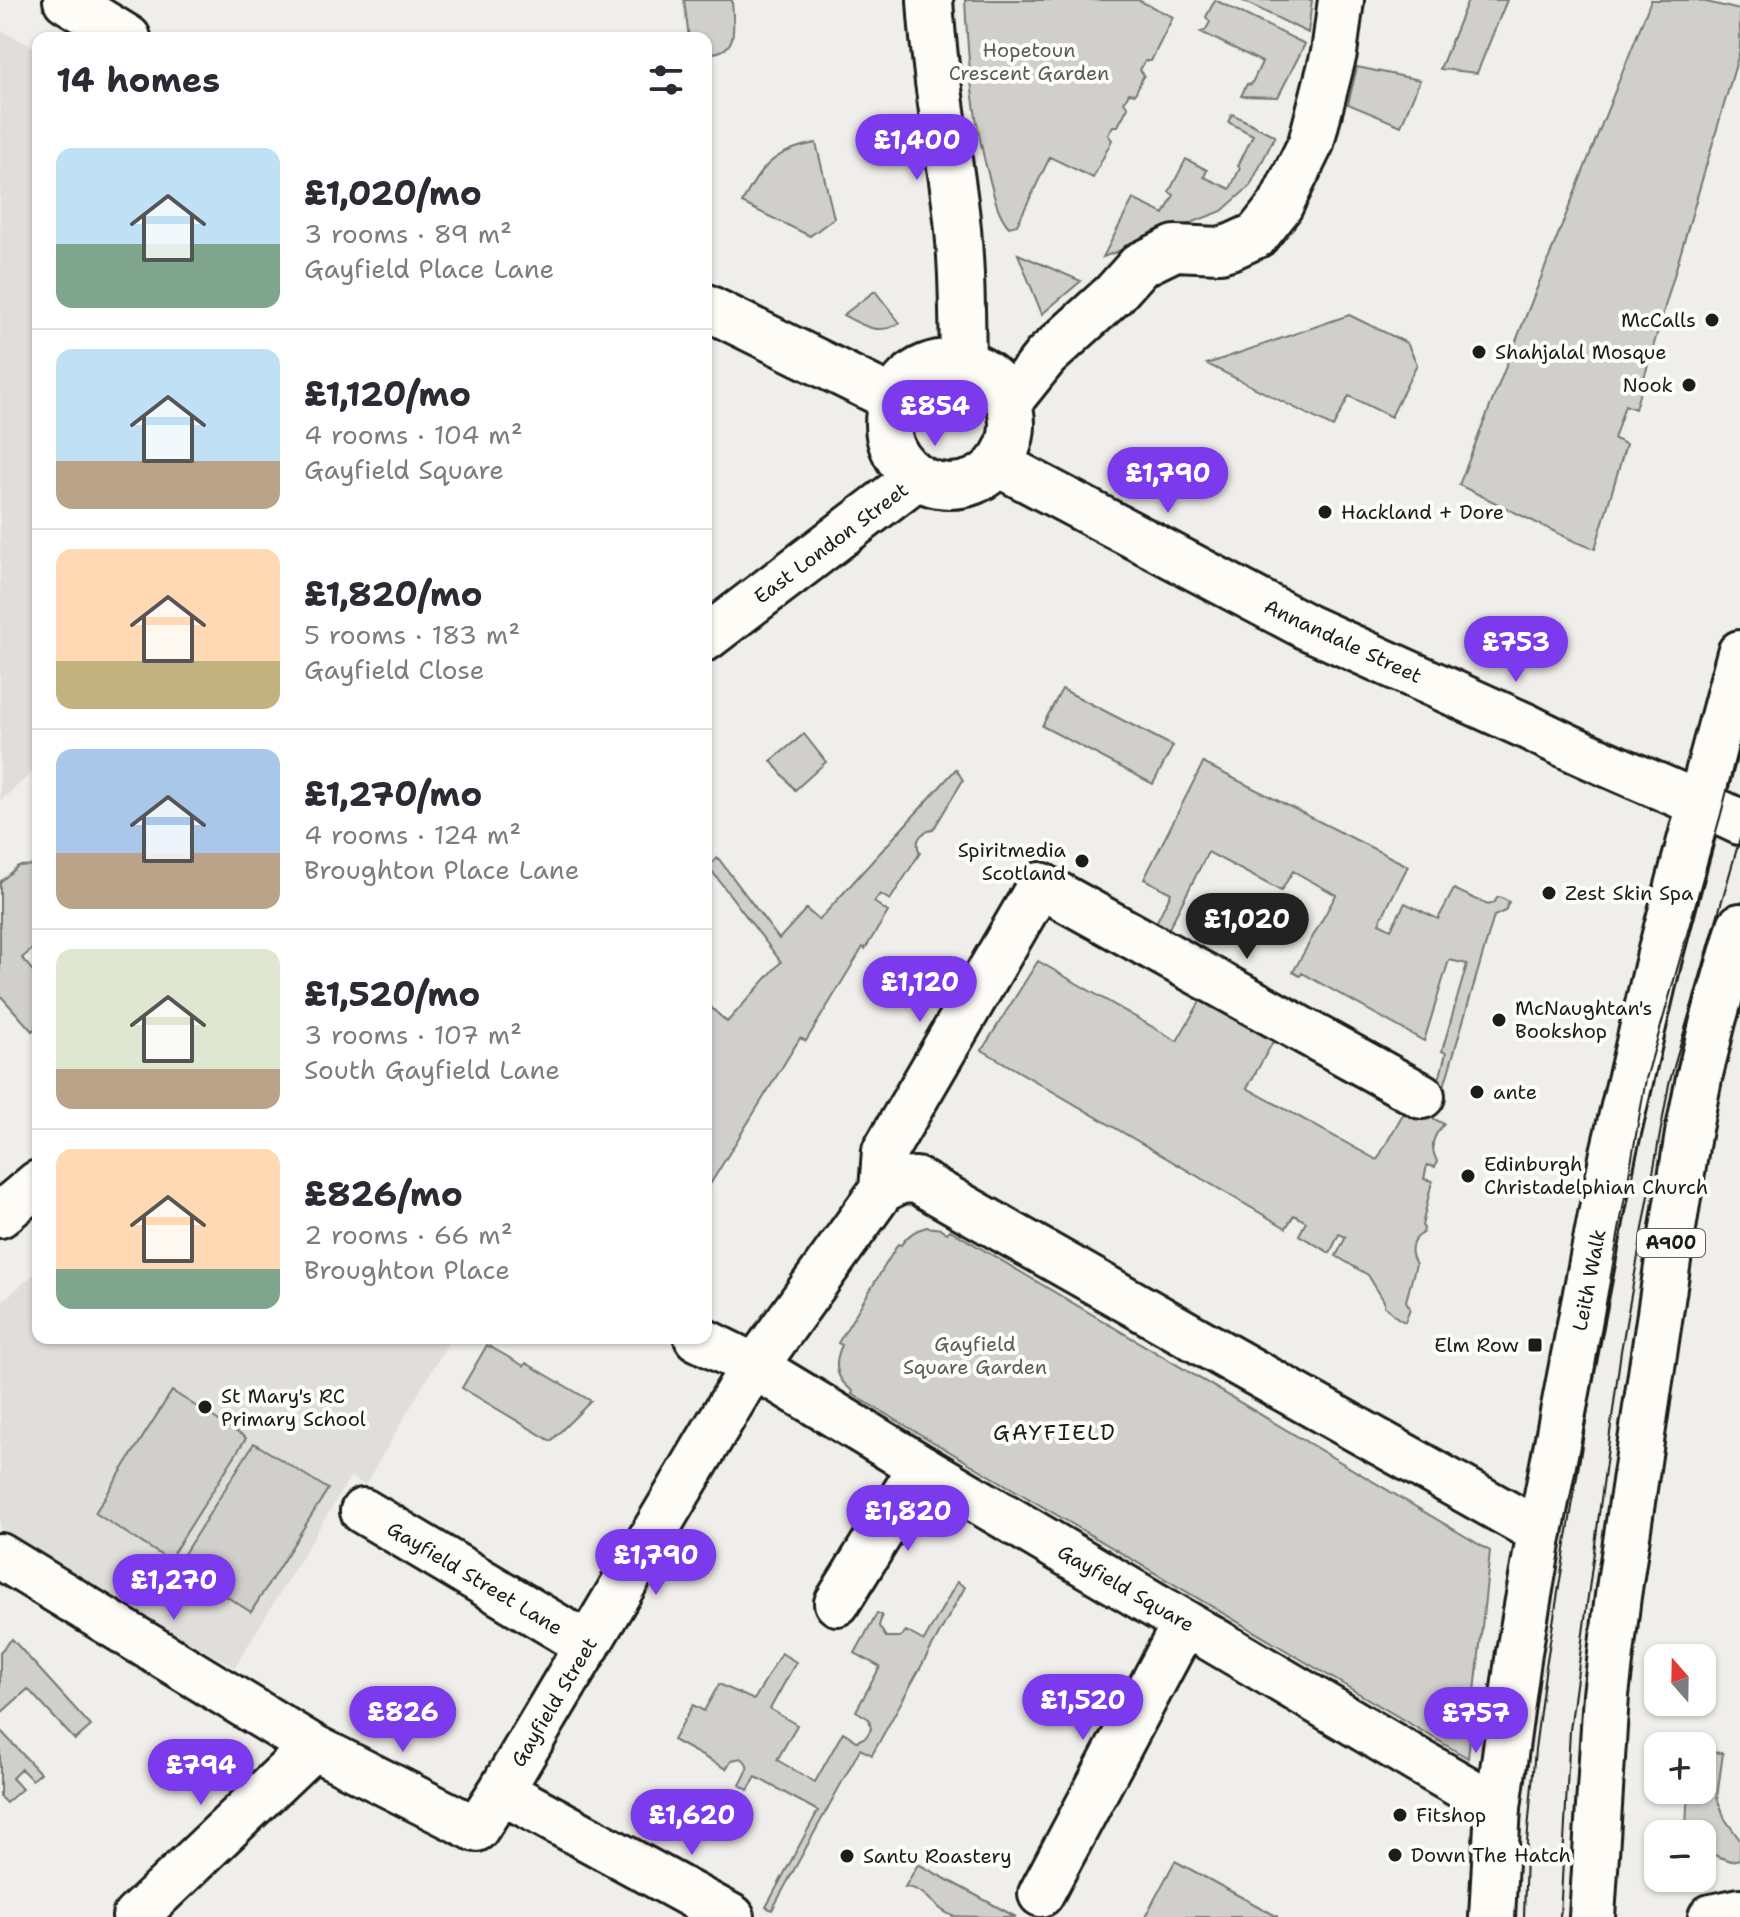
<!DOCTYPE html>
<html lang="en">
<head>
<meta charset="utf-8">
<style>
  :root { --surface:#fff; --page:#f7f7f7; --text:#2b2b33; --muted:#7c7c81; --line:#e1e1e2; --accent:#7c3aed }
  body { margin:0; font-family:"Shantell Sans",sans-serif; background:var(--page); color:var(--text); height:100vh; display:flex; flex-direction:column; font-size:30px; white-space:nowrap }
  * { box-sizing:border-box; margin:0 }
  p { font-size:26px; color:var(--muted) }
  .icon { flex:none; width:44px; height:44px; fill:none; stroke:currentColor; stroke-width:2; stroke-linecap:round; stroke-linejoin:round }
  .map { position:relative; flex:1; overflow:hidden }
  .panel { position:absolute; left:32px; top:32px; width:680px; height:1312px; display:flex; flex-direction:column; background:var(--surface); border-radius:16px; box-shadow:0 2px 6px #0004 }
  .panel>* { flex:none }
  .needle { width:52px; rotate:340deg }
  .buttons { position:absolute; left:1644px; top:1644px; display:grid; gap:16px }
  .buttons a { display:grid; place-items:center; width:72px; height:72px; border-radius:16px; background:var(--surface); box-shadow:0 2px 6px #0004; font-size:40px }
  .price { position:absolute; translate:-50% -68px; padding:0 18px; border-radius:28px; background:var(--accent); color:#fff; font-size:26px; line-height:52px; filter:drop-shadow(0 2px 4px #0008) }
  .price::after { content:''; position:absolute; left:50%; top:48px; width:24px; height:18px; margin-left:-12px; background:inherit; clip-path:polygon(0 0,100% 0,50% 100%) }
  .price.on { background:#222; color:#fff }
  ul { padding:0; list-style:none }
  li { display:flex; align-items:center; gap:24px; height:200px; padding:0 24px }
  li+li { border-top:2px solid var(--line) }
  li span { display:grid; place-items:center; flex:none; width:224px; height:160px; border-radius:16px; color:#555 }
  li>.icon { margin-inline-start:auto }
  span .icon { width:96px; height:96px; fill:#fffc; stroke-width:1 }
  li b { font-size:34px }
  h2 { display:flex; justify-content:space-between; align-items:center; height:96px; padding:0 24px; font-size:34px }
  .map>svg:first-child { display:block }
  .built { fill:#e0deda }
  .green { fill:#d0cfcc; stroke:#767674; stroke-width:2 }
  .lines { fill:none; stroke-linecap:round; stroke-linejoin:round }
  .minor-casing { stroke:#1c1c1c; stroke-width:50 }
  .major-casing { stroke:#1c1c1c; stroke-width:50 }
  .minor { stroke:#fdfcf7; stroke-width:44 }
  .major { stroke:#fdfcf7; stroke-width:44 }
  .tram { stroke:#1c1c1c; stroke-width:2 }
  .poi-dot { fill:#1c1c1c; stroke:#fdfcf7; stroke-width:3 }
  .labels { text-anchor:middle; stroke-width:8; stroke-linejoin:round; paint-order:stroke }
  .shield { fill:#fdfcf7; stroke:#605f5e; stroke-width:2 }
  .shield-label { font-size:18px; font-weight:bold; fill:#1c1c1c }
  .park-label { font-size:20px; fill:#5b5b5a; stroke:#fdfcf7 }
  .poi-label { font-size:20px; fill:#1c1c1c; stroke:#fdfcf7; text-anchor:start }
  .street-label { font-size:20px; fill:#1c1c1c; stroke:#fdfcf7 }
  .neighbourhood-label { font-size:22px; letter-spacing:2px; fill:#1c1c1c; stroke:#fdfcf7 }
</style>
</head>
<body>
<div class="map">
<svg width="1740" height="1917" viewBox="0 0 1740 1917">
  <rect width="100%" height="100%" fill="#f0eeea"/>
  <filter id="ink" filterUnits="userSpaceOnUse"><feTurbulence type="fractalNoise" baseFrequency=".0125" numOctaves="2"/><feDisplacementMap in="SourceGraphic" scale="16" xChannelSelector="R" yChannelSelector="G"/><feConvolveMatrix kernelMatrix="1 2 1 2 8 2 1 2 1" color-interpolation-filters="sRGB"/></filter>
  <g filter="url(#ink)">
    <path class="built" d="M0,30L38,49V767L0,801Z
      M38,1271V1338H451L365,1485L350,1477L235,1667L0,1541V1303Z"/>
    <path class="green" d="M684,0H732C733,24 741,55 706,53V38H689Z
      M965,0H1138L1173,17L1151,61H1145L1140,70L1144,75L1135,94L1129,93L1124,102L1128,107L1118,126H1113L1108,135L1112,140L1093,178L1050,157L1017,225L1009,227C998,215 994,196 990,181C973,122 968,61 965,0Z
      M1215,0L1305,44L1278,97L1241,96L1247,84L1251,85L1262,62L1201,32L1205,31L1210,22L1206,17Z
      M1241,0H1312L1308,33Z
      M1468,0H1507L1477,73L1440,69Z
      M1651,0H1698L1740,10V50L1635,409L1625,405L1614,439L1626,444L1595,549L1576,542L1459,485Z
      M1357,67L1420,80L1401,126L1348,104Z
      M1232,114L1275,136L1250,186L1222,211L1103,257L1133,199L1164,214L1174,195L1169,192L1186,159L1207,170L1204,177L1230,189L1240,168L1238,166L1253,135L1228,122Z
      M816,143L834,218L810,236L742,203C760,167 775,150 816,143Z
      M1018,254L1081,281L1042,314Z
      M875,291L900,323C879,336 863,326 843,315Z
      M1349,315L1407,343L1417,364L1391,417L1349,396L1333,427L1207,364Z
      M1062,689L1173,746L1153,784L1042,726Z
      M804,734L826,762L795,790L771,761Z
      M1203,763L1408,866L1379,923L1391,929L1405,903L1438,919L1454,889L1488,905L1494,903L1497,898L1500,897L1509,902L1505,911L1494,916L1443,1090L1437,1088L1446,1053L1442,1051L1467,964L1449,960L1424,1041L1302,973L1300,976L1293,972L1336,895L1293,871L1281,891L1208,852L1165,936L1153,929L1171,893L1144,879Z
      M956,769L963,780L933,830C920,832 914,841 920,853L890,900L880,894L874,902L888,912L865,949L863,947L806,1041L800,1038L706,1191V1003L727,1022L781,962L708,866L718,858L779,939L806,909L819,920Z
      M38,865V944L22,958L38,977V1026L32,1031L0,995V882L18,866Z
      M1038,961L1177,1041L1205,993L1278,1033L1247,1088L1377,1160L1408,1105L1444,1124C1433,1136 1429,1146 1437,1161L1435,1167L1427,1165L1424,1179L1432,1181L1422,1226L1424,1228L1423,1233C1411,1240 1408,1251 1416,1264L1406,1301L1410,1308L1405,1322C1392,1317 1394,1312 1384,1306V1301L1368,1275L1336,1256L1346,1237L1339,1234L1330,1253L1299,1235L1306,1222L1294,1215L1286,1228L982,1050Z
      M927,1227L941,1229L947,1233L950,1230L1490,1551L1468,1758L852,1394L853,1391C836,1380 833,1364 842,1345L838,1343L898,1244L901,1245C908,1235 915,1230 927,1227Z
      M487,1345L524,1366L526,1363L591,1401L551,1441L462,1388Z
      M172,1391L246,1438L169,1560L95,1513Z
      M254,1443L328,1489L251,1612L177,1565Z
      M957,1582L965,1587L872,1755L860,1749L772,1910L766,1907L818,1811L756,1777L748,1790L740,1785C745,1775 753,1766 741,1758L732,1760L726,1769L673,1740L693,1705L704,1711L719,1684L754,1700L781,1653L796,1662L770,1709L797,1725L777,1760L815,1782L843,1732L857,1741L866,1737L871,1729L869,1719L856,1711L880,1667L855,1653L877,1613L882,1615L879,1626L886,1637H900L906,1631L924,1641Z
      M12,1639L91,1726L75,1740L28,1689L0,1714V1652Z
      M0,1730L40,1773L32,1780L21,1769L12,1778L22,1789L6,1803L0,1797Z
      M1706,1752L1723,1753L1717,1797L1725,1819L1740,1840V1859L1731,1861L1702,1851V1834H1688L1686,1831L1687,1805L1698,1790H1702Z
      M1175,1861L1278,1917H1145Z
      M918,1864L1016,1917C1001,1917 964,1917 953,1916C933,1909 927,1888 905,1887Z"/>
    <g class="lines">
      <g class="minor-casing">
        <path id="minor" d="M66,0L128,38
          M930,0C934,68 946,135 955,202C962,255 962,309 963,363
          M706,307L893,399
          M888 424a62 62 0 1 1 124 0a62 62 0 1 1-124 0Z
          M1009,402L1046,356L1114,294L1140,265L1175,248L1220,250L1233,246L1257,235L1280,206L1311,143L1334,53L1341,0
          M998,464L1307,627L1526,726C1596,762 1669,789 1740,822
          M706,638L917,477
          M882,1190L885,1151L1040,885L1422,1096
          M0,1215L38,1183
          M697,1338L754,1366L921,1467L1420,1762L1498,1807
          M363,1511L588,1645
          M0,1556L313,1747L476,1829L501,1791L740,1388L882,1190L900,1181L916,1180L1229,1358L1540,1532
          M837,1603L921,1467
          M501,1791L732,1917
          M1041,1894L1185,1623
          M135,1917L313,1747"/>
      </g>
      <g class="major-casing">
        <path id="major" d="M1492,1917L1498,1807L1519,1652L1540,1532L1613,1153L1660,954L1740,653
          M1592,1917L1606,1695L1618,1596L1668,1260L1688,1134L1699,1078L1713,1021L1740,926
          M1711,1917L1740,1911"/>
      </g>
      <use href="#minor" class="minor"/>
      <use href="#major" class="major"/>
      <path class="tram" d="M1524,1917L1526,1854L1535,1749L1546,1666L1598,1348L1646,1079L1721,814L1740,739
        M1560,1917L1570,1730L1621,1351L1669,1084L1740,838"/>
    </g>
  </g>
  <g class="poi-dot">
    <circle cx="1712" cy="320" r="8"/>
    <circle cx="1479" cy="352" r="8"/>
    <circle cx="1689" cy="385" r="8"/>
    <circle cx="1325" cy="512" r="8"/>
    <circle cx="1082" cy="861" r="8"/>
    <circle cx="1549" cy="893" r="8"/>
    <circle cx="1499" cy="1020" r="8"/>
    <circle cx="1477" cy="1092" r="8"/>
    <circle cx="1468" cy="1176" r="8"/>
    <rect x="1527" y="1337" width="16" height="16" rx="4"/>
    <circle cx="205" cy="1407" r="8"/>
    <circle cx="1400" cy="1815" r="8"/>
    <circle cx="1395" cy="1855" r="8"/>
    <circle cx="847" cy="1856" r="8"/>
  </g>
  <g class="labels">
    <rect class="shield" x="1637" y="1229" width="68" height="28" rx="6"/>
    <g class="shield-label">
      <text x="1671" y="1249">A900</text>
    </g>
    <g class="park-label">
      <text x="1029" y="57">Hopetoun<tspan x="1029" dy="23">Crescent Garden</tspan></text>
      <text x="975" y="1351">Gayfield<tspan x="975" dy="23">Square Garden</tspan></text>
    </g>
    <g class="poi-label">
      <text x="1696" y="327" text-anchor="end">McCalls</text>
      <text x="1495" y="359">Shahjalal Mosque</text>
      <text x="1673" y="392" text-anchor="end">Nook</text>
      <text x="1341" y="519">Hackland + Dore</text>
      <text x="1066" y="857" text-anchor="end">Spiritmedia<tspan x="1066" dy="23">Scotland</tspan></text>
      <text x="1565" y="900">Zest Skin Spa</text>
      <text x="1515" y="1015">McNaughtan's<tspan x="1515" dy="23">Bookshop</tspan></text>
      <text x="1493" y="1099">ante</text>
      <text x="1484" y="1171">Edinburgh<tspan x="1484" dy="23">Christadelphian Church</tspan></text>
      <text x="1519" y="1352" text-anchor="end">Elm Row</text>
      <text x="221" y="1403">St Mary's RC<tspan x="221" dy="23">Primary School</tspan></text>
      <text x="1416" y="1822">Fitshop</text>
      <text x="1411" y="1862">Down The Hatch</text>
      <text x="863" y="1863">Santu Roastery</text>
    </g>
    <g class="street-label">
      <text transform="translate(831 543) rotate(-37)" y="7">East London Street</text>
      <text transform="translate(1343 641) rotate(25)" y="7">Annandale Street</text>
      <text transform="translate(1589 1280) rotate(-79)" y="7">Leith Walk</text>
      <text transform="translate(475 1578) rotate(31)" y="7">Gayfield Street Lane</text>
      <text transform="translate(1126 1588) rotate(30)" y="7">Gayfield Square</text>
      <text transform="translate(554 1702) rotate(-59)" y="7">Gayfield Street</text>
    </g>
    <g class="neighbourhood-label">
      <text x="1055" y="1440">GAYFIELD</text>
    </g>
  </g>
</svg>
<div class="buttons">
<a><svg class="needle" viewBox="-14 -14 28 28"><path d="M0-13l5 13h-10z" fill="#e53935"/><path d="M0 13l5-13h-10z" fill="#7c7c81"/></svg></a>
<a>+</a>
<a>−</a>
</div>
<b class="price" style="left:917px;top:182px">£1,400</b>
<b class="price" style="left:935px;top:448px">£854</b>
<b class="price" style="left:1168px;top:515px">£1,790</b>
<b class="price" style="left:1516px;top:684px">£753</b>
<b class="price on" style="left:1247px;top:961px">£1,020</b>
<b class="price" style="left:920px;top:1024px">£1,120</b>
<b class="price" style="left:908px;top:1553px">£1,820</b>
<b class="price" style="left:656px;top:1597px">£1,790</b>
<b class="price" style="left:174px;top:1622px">£1,270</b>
<b class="price" style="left:1083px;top:1742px">£1,520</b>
<b class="price" style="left:403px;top:1754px">£826</b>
<b class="price" style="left:1476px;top:1755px">£757</b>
<b class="price" style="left:201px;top:1807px">£794</b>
<b class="price" style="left:692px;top:1857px">£1,620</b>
<section class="panel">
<h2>14 homes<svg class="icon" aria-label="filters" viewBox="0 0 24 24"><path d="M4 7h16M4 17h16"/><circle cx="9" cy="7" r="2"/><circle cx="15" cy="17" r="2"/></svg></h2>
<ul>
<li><span style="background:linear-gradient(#bfe0f5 60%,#7fa58c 0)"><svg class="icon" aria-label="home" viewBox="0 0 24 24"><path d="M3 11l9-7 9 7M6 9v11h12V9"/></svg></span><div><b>£1,020/mo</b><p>3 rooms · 89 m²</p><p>Gayfield Place Lane</p></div></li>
<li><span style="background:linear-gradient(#bfe0f5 70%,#b9a48a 0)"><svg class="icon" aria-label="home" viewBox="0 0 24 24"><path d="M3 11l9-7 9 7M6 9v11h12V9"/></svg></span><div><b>£1,120/mo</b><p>4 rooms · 104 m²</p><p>Gayfield Square</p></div></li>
<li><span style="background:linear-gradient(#ffd9b3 70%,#c2b280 0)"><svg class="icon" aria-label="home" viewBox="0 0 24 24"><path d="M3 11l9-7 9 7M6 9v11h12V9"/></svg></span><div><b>£1,820/mo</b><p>5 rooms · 183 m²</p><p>Gayfield Close</p></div></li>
<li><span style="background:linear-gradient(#a9c7e8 65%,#b9a48a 0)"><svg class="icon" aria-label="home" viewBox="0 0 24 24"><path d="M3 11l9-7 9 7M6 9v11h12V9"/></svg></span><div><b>£1,270/mo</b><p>4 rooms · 124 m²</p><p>Broughton Place Lane</p></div></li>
<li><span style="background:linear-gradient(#dfe7d0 75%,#b9a48a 0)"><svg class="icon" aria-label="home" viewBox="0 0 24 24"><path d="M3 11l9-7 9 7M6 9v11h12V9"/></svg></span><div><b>£1,520/mo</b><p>3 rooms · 107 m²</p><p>South Gayfield Lane</p></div></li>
<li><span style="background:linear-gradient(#ffd9b3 75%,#7fa58c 0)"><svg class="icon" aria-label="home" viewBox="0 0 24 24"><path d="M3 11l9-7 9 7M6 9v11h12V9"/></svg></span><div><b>£826/mo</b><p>2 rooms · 66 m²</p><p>Broughton Place</p></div></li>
</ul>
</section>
</div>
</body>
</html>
